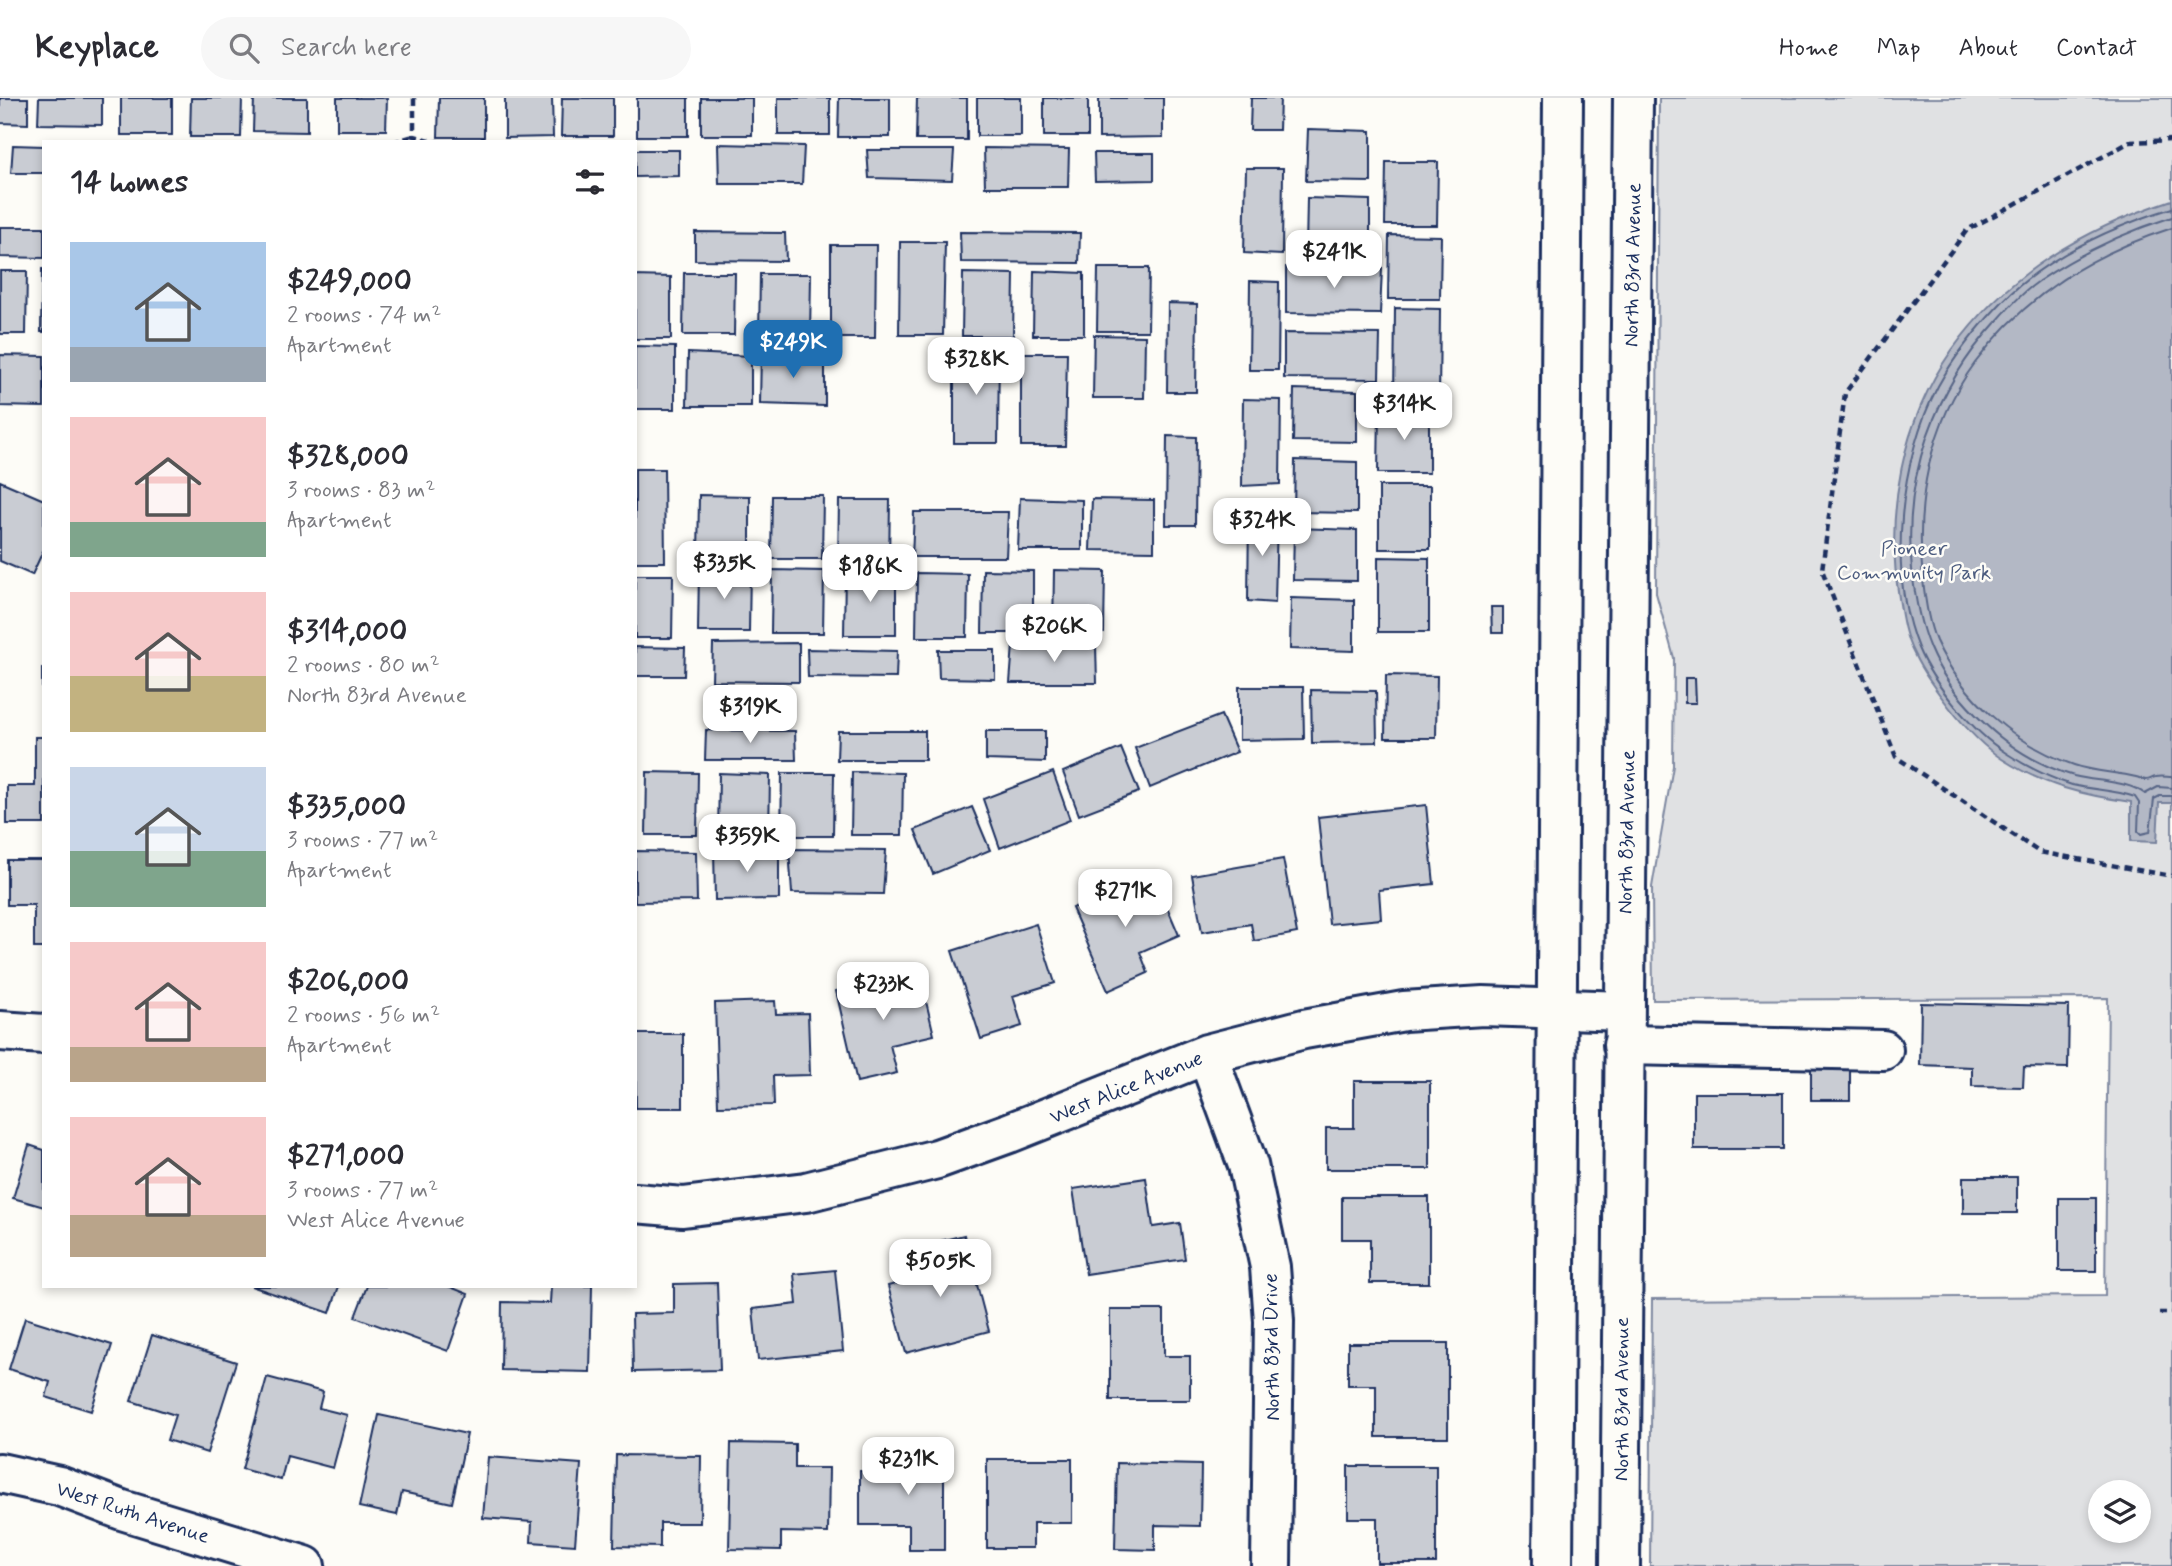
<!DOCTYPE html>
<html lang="en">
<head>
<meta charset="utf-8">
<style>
  :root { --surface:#fff; --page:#f7f7f7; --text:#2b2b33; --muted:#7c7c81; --line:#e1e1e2; --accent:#1f6fb2 }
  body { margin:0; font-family:Mynerve,sans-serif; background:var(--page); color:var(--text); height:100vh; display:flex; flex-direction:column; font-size:26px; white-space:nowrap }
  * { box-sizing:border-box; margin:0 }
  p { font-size:23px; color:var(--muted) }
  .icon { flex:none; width:38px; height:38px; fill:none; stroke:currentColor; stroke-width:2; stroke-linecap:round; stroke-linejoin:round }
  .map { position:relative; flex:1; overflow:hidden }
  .details { position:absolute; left:42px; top:42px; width:595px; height:1148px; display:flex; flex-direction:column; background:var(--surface); border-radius:0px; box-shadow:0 4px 10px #0003 }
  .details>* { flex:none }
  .controls { position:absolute; left:2088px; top:1382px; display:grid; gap:14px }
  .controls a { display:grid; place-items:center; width:63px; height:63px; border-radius:50%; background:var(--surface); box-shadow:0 4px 10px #0003; font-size:35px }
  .price { position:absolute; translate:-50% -60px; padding:0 16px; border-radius:14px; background:#fff; color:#222; font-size:23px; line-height:46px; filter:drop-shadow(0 2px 4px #0008) }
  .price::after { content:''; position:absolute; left:50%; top:42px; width:21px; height:16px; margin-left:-10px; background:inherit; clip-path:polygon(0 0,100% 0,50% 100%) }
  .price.active { background:var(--accent); color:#fff }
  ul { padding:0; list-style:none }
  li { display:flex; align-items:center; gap:21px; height:175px; padding:0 28px }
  li span { display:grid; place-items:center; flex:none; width:196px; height:140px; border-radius:0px; color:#555 }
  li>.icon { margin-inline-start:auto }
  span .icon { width:84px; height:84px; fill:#fffc; stroke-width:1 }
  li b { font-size:30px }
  h2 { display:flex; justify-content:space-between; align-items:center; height:84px; padding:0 28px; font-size:30px }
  header { display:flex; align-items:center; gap:42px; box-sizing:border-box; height:98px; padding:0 35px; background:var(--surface); border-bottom:2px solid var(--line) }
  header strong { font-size:33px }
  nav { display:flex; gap:38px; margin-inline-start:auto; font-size:24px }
  .search { width:490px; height:63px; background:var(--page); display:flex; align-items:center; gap:18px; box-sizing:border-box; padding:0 24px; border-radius:38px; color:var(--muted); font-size:26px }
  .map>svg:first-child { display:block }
  .green { fill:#e0e1e3; stroke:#7e88a0; stroke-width:2; fill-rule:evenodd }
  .water { fill:#b3b8c5; stroke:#76819c; stroke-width:2 }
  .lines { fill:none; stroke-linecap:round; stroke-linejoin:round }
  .shore { stroke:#586687; stroke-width:2 }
  .building { fill:#c9ccd3; stroke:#1b2f5e; stroke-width:2 }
  .minor-casing { stroke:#1b2f5e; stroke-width:44 }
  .major-casing { stroke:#1b2f5e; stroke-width:44 }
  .path { stroke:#1b2f5e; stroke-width:4.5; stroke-dasharray:7 5; stroke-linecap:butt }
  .minor { stroke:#fdfcf7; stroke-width:38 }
  .major { stroke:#fdfcf7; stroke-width:38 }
  .labels { text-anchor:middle; stroke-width:5; stroke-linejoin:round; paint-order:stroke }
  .street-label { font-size:21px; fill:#1b2f5e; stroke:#fdfcf7 }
  .park-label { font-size:21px; fill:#4c5c7f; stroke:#fdfcf7 }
</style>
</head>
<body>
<header>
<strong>Keyplace</strong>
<div class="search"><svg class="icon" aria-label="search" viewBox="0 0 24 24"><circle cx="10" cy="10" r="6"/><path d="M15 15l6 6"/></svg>Search here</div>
<nav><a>Home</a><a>Map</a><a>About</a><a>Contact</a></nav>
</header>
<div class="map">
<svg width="2172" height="1468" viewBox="0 0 2172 1468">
  <rect width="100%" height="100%" fill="#fdfcf7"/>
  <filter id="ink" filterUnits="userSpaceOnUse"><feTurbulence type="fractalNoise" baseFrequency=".0143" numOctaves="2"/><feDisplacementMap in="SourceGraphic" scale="14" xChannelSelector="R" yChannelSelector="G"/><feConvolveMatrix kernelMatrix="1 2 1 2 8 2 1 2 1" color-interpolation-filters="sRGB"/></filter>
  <g filter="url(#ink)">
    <path class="green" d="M1659,0H2172V1468H1650L1652,1201L2105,1198L2108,900L1653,902L1652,789L1673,668L1674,560L1656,495ZM2100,1395H2138V1433H2100Z"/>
    <path class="water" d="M2172,102V705H2159L2157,744L2131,743V704C2083,697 2044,688 2002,661C1982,648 1964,628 1949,609C1936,592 1923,575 1914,556C1905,539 1902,519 1899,500C1885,414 1902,323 1952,252C2007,175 2084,131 2172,102Z"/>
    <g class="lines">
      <path class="shore" d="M2172,110C2112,129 2047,158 2002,204C1978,229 1955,257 1938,288C1900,359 1887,474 1918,550C1933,586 1973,634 2006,655C2026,668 2049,680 2072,687C2093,692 2115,692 2135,699L2139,705L2138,733L2141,736L2150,734L2154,701L2160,698H2172
        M2172,119C2125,134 2080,155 2039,183C2023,194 2009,209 1997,223C1935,290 1902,379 1912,471C1918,531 1932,573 1976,617C2003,645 2037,667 2074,678C2096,684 2127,682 2145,696L2158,689L2172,690
        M2172,130C2091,156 2027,196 1975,265C1929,327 1915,406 1923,481C1925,501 1928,524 1936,543C1962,600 2016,647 2074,667C2094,674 2116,674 2136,679C2140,680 2143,682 2146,682C2150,682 2153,679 2156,679C2161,678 2167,679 2172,679"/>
    </g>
    <path class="building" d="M0,0H28V26L0,25Z
      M39,0H102V27L38,26Z
      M121,0H172V37H121Z
      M191,0H242L241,39H190Z
      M254,0H307V34L253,33Z
      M337,0H387L386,32H337Z
      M439,0H484V39H438Z
      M505,0H552L553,39L505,40Z
      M562,0H613V38H561Z
      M637,0H688V38H637Z
      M701,0H752V37H701Z
      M778,0H830V37H778Z
      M839,0H890V39H838Z
      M917,0H967V42H916Z
      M977,0H1021V38H977Z
      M1044,0H1088V38H1044Z
      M1099,0H1163V39L1099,40Z
      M1251,0H1280L1279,32H1250Z
      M1308,31L1371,33V84L1306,83Z
      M718,46L804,48L802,86H719Z
      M13,47L44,48V75H11Z
      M984,50L1069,51L1068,89H985Z
      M635,52H679V78L635,79Z
      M867,52H954L952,82L869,80Z
      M1094,55H1154V82L1095,83Z
      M1386,64H1438L1437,127H1385Z
      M1246,70H1283L1282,157L1244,155Z
      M1307,100L1370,102V153L1306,152Z
      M0,129H44V160L0,159Z
      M695,134L785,135L786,163L695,162Z
      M960,134L1080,135L1079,165L961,164Z
      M1389,137L1441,138L1440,201H1388Z
      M900,144H945L943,237H899Z
      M831,147H876L875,240H831Z
      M1286,169L1382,170L1380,216L1286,215Z
      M1098,170H1149L1148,233H1097Z
      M42,171H44V234H41Z
      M0,173H27L26,236H0Z
      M1034,173L1084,175V237H1033Z
      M684,175H735L734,237H683Z
      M963,175L1014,176L1013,238H962Z
      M760,176H811L810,239H759Z
      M635,178L671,179V241H635Z
      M1250,183L1279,184L1278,272H1249Z
      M1168,205L1197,206L1196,294H1167Z
      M1395,210L1440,211L1439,304H1394Z
      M1284,235L1380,236L1379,281L1284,280Z
      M1094,237L1145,238L1144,300H1093Z
      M635,248L675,249V311H635Z
      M954,252L999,253L998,345H954Z
      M688,255L751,258V308H687Z
      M761,255L825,257V308L760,306Z
      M1021,255H1067L1065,348H1021Z
      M0,257L44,258V309L0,308Z
      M1294,291L1357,293V344L1293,343Z
      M1243,301L1281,302L1280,386L1242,388Z
      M1379,312L1429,313V375H1378Z
      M1167,338L1196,339L1195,427H1166Z
      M1295,362L1357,364V415L1294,414Z
      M635,371H664L665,464H635Z
      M0,383L44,402V451L32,477L0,463Z
      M1379,388H1430V451H1379Z
      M699,397L750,398V460H698Z
      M772,398H823L822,461H771Z
      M1020,400L1082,402V452H1018Z
      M1092,401L1154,402V453L1090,452Z
      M839,402H890L889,465H838Z
      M914,414H1008L1006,459H912Z
      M1249,417L1277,418L1275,505L1248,503Z
      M1294,430L1357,432V483L1293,482Z
      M1378,459L1429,460V534H1378Z
      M699,471H750L749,534H698Z
      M772,472L824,473L823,535H771Z
      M983,472L1033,473V535H982Z
      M1054,472L1105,473L1104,535H1053Z
      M845,474L896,475V537H844Z
      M917,475L968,476L967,539H916Z
      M635,477H673L672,540H635Z
      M1291,500L1354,502V553L1290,551Z
      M1491,509H1503V535H1492Z
      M799,545V584L712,583L713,546Z
      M1013,547L1096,548L1097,585H1010Z
      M635,549L685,550L684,578H635Z
      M807,551L897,553L896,580L808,579Z
      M938,552H995V581L939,580Z
      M42,570H44V611H42Z
      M1386,577L1437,578L1436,640H1385Z
      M1685,580H1695L1696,605H1685Z
      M1239,589H1303L1304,641L1239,642Z
      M1311,592L1376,593L1377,644L1312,645Z
      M1221,617L1237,654L1150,690L1135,650Z
      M706,632L795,633L796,662H705Z
      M838,633H925V662H837Z
      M986,633H1045V664L986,662Z
      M35,639H44V726H7V688H35Z
      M1121,650L1139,694L1079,717L1063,674Z
      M647,674L698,675L697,737H646Z
      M852,674L903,675L902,737H851Z
      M1053,674L1070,722L1000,750L983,701Z
      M719,675L770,677L769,739H718Z
      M782,675H834L833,738H781Z
      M1426,707L1434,786L1379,792L1381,821L1329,826L1318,719Z
      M972,709L990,752L933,776L915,732Z
      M714,750H779V801L715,802Z
      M789,751L886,752L883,796L792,795Z
      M635,753L696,754L697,803L635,804Z
      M1283,761L1297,835L1254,843L1251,826L1202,834L1192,777Z
      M7,762H44V850H34V807H7Z
      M1153,776L1179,837L1140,854L1148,875L1108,893L1072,810Z
      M1036,826L1055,885L1013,898L1022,928L981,941L952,853Z
      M919,874L934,937L890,947L897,975L857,984L836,893Z
      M775,903L776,916L808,915L810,977L773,978L774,1007L718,1008L715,905Z
      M1921,905L2069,908L2068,970L2024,969L2023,989L1972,988V969L1920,967Z
      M635,936H683V1010H636Z
      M1811,964H1850V1002H1811Z
      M1354,983H1430V1071H1326V1030H1354Z
      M1694,995H1783V1051H1694Z
      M29,1047L44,1052V1109L13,1100Z
      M1963,1079H2017V1115H1963Z
      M1146,1080L1153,1129L1180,1125L1185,1161L1086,1176L1073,1091Z
      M1342,1099H1429V1185H1370V1141H1342Z
      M2059,1100H2096V1173H2059Z
      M964,1137L989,1233L906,1255L888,1188L929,1177L921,1148Z
      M835,1172L843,1253L758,1262L753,1211L797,1206L794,1176Z
      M717,1185L720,1272L633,1274L632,1216L674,1215V1186Z
      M251,1188H339L330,1215Z
      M367,1188H448L468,1196L448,1253L355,1219Z
      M551,1188H592L590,1274L501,1272L502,1204L550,1205Z
      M1110,1212H1164V1258H1190V1302H1110Z
      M25,1220L112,1247L91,1313L46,1299L50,1284L9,1271Z
      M152,1237L236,1264L207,1355L167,1342L175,1317L131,1303Z
      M1348,1245H1448V1339H1376V1287H1348Z
      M267,1279L323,1294L319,1310L347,1317L333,1370L287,1358L281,1382L242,1371Z
      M379,1317L467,1336L452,1405L402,1394L397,1417L359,1409Z
      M731,1345L795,1346V1370H829L828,1435L781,1434V1452L729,1451Z
      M893,1352H944V1452H909V1427H860V1373H893Z
      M616,1357L701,1358L700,1425H660V1449L614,1448Z
      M488,1359L581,1366L575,1447L531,1444L532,1424L483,1420Z
      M987,1361H1072V1425H1033V1450H987Z
      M1117,1365L1201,1367L1200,1428L1155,1427V1452L1115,1451Z
      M1348,1368H1436V1465H1377V1420H1348Z"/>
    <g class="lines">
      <g class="minor-casing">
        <path id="minor" d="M0,933L44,936
          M1623,947L1883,952
          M1207,956L1248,1067L1270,1169L1274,1223L1271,1468
          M635,1105L683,1109L806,1094L937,1061L1009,1035L1207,956L1304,931L1404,913L1483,908L1624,913
          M0,1375L59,1388L122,1412L305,1468"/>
      </g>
      <g class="major-casing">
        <path id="major" d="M1553,1468L1563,0
          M1620,1468L1633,0"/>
      </g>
      <path class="path" d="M414,0V38L438,44
        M2172,42L2130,44L1967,132L1845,295L1822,472L1896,659L2039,754L2172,778
        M393,44L414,38
        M2159,1215H2172"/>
      <use href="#minor" class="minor"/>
      <use href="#major" class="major"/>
    </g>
  </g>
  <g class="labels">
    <g class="street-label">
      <text transform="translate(1632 167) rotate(-89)" y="7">North 83rd Avenue</text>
      <text transform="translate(1626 734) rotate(-89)" y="7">North 83rd Avenue</text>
      <text transform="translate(1126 989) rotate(-22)" y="7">West Alice Avenue</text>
      <text transform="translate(1271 1249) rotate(-91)" y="7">North 83rd Drive</text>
      <text transform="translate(1621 1301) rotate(-90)" y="7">North 83rd Avenue</text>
      <text transform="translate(133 1414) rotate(18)" y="7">West Ruth Avenue</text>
    </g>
    <g class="park-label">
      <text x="1914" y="457">Pioneer<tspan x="1914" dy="24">Community Park</tspan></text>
    </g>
  </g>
</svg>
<div class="controls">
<a><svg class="icon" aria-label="layers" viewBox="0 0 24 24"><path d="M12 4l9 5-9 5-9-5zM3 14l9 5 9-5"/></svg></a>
</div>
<b class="price" style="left:1334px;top:192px">$241K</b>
<b class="price active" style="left:793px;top:282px">$249K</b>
<b class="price" style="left:976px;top:299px">$328K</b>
<b class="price" style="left:1404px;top:344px">$314K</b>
<b class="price" style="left:1262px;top:460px">$324K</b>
<b class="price" style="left:724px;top:503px">$335K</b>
<b class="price" style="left:870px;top:506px">$186K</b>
<b class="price" style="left:1054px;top:566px">$206K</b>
<b class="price" style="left:750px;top:647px">$319K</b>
<b class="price" style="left:747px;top:776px">$359K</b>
<b class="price" style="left:1125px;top:831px">$271K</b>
<b class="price" style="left:883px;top:924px">$233K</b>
<b class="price" style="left:940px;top:1201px">$505K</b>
<b class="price" style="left:908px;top:1399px">$231K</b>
<section class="details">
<h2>14 homes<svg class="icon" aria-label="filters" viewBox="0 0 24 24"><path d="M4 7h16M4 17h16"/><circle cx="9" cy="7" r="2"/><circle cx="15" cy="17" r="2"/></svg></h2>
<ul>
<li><span style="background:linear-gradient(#a9c7e8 75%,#9aa5b1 0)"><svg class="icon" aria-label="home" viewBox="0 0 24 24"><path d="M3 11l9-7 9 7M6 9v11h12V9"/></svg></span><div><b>$249,000</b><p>2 rooms · 74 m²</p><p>Apartment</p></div></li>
<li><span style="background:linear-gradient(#f6c9c9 75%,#7fa58c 0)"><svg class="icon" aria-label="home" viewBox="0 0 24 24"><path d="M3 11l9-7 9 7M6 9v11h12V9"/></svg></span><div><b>$328,000</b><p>3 rooms · 83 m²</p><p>Apartment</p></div></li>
<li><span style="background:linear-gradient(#f6c9c9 60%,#c2b280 0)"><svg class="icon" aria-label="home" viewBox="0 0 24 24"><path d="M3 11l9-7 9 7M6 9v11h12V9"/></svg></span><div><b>$314,000</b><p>2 rooms · 80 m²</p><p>North 83rd Avenue</p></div></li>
<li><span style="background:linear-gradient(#c9d6e8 60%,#7fa58c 0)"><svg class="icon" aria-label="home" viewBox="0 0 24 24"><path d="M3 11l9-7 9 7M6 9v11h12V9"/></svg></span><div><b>$335,000</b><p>3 rooms · 77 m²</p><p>Apartment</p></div></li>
<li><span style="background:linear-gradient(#f6c9c9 75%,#b9a48a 0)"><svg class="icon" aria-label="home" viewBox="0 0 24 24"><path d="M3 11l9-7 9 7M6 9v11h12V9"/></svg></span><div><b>$206,000</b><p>2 rooms · 56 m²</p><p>Apartment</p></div></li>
<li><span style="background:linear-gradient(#f6c9c9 70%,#b9a48a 0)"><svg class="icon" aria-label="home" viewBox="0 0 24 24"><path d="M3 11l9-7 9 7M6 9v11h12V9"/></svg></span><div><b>$271,000</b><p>3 rooms · 77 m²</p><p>West Alice Avenue</p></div></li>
</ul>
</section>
</div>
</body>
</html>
